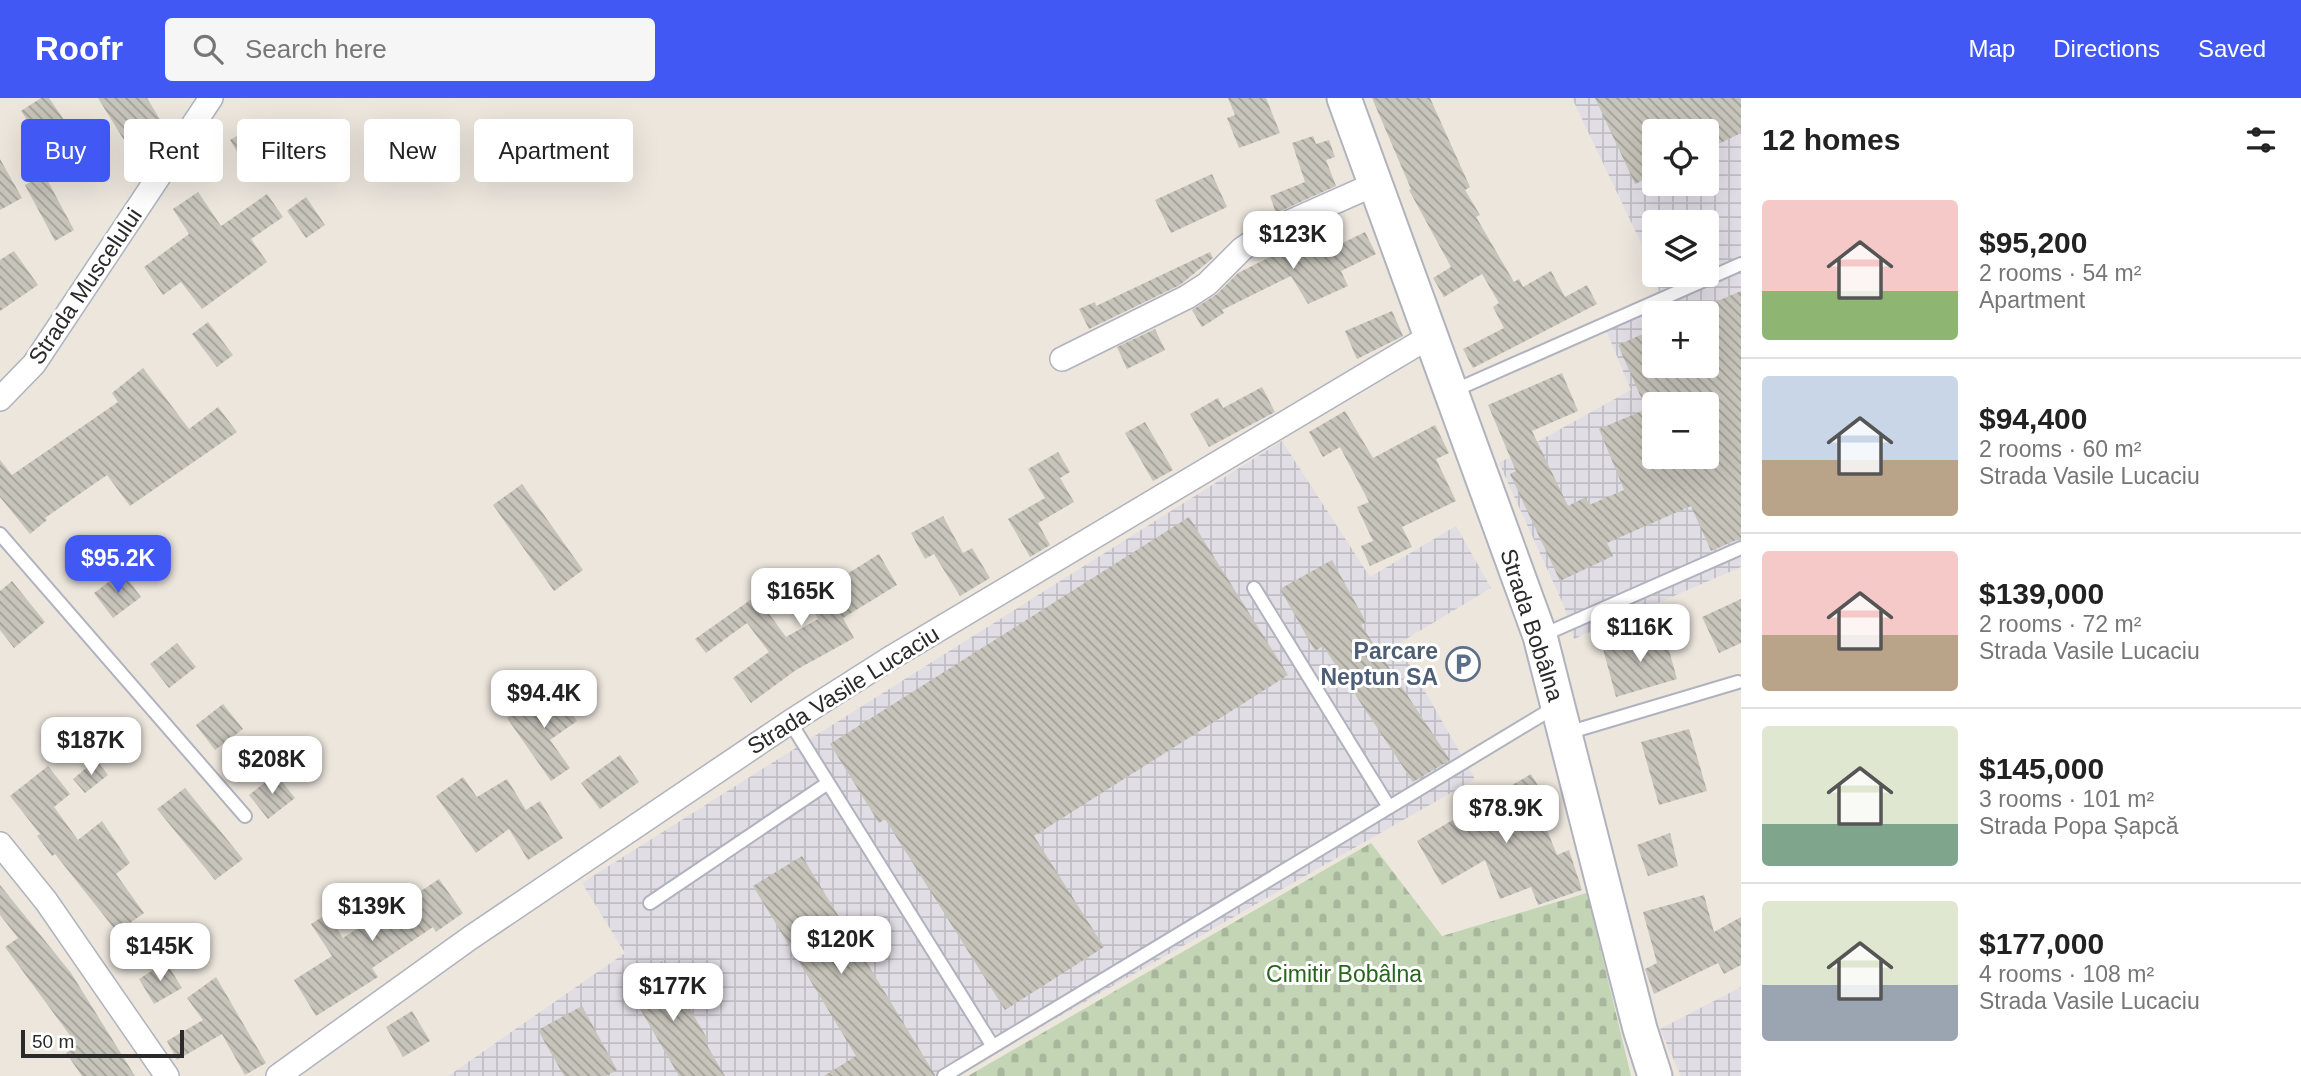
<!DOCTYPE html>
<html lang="en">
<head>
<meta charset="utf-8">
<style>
  :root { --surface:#fff; --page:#f6f6f6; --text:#222; --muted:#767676; --line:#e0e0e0; --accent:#4258f4 }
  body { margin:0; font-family:Arial,sans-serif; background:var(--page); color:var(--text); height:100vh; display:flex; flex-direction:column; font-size:26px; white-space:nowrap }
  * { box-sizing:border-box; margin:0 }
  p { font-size:23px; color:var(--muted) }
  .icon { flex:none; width:38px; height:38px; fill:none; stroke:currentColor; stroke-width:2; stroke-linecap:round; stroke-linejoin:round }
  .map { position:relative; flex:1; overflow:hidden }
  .panel { display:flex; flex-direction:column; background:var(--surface); width:560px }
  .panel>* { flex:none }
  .guide { position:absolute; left:21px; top:21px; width:665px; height:63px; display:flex; gap:14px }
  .tools { position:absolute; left:1642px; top:21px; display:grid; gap:14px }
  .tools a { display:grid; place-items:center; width:77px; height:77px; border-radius:7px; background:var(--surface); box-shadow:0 7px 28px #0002; font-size:35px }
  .scale { position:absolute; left:21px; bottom:18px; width:163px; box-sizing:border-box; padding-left:7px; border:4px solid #2a2a2a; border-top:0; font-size:19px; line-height:24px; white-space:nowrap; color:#2a2a2a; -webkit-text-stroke:5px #fff; paint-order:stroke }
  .price { position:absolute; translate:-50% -60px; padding:0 16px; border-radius:14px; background:#fff; color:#222; font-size:23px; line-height:46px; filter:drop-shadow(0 2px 4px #0008) }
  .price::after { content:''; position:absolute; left:50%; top:42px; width:21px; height:16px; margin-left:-10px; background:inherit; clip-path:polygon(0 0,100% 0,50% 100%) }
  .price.selected { background:var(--accent); color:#fff }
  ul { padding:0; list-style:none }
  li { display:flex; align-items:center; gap:21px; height:175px; padding:0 21px }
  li+li { border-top:2px solid var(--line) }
  li span { display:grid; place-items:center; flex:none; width:196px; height:140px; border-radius:7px; color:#555 }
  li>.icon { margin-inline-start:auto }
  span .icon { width:84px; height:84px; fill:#fffc; stroke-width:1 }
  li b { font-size:30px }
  h2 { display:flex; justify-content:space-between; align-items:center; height:84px; padding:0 21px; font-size:30px }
  .pill { padding:0 24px; border-radius:7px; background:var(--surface); box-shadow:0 7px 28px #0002; font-size:24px; line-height:63px }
  .pill.selected { background:var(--accent); color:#fff }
  header { display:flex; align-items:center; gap:42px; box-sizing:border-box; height:98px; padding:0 35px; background:var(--accent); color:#fff }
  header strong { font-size:33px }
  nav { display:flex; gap:38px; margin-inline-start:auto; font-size:24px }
  .search { width:490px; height:63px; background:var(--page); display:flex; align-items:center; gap:18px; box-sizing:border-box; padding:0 24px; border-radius:7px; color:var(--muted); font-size:26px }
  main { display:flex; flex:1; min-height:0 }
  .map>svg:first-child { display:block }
  .industrial { fill:url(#industrial-grid); fill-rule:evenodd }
  .cemetery { fill:url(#cemetery-stones) }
  .building { fill:url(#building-back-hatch) }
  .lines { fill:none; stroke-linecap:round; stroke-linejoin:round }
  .service-casing { stroke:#b0b2be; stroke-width:16 }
  .minor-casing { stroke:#b0b2be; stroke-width:26 }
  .secondary-casing { stroke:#b0b2be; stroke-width:37 }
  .service { stroke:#fff; stroke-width:12 }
  .minor { stroke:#fff; stroke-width:23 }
  .secondary { stroke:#fff; stroke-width:33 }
  .labels { text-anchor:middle; stroke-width:6; stroke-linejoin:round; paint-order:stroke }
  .street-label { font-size:23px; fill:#2a2a2a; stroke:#fff }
  .service-label { font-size:23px; font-weight:bold; fill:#4e5e75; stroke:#fff; text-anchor:end }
  .park-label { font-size:23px; fill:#27651d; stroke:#fff }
</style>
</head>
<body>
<header>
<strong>Roofr</strong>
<div class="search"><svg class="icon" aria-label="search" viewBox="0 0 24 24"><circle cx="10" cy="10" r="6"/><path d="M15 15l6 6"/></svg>Search here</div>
<nav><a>Map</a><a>Directions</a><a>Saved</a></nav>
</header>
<main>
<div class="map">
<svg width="1741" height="978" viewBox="0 0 1741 978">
  <defs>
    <pattern id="industrial-grid" width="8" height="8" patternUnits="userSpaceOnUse" patternTransform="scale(1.75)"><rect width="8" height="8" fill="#e0dde5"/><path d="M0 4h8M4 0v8" fill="none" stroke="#c0bec5"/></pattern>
    <pattern id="cemetery-stones" width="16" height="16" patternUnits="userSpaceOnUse" patternTransform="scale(1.75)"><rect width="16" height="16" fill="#c3d5b5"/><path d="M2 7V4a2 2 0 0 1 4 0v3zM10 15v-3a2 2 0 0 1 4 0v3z" fill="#a8b79c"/></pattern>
    <pattern id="building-back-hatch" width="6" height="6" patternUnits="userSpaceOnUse" patternTransform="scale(1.75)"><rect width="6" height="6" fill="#c7c4bb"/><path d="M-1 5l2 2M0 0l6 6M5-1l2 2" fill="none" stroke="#a29f98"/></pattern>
  </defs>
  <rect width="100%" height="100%" fill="#ece6dd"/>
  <path class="industrial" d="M1572,0H1741V469L1574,541L1564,508L1499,365L1631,292L1606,232L1661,206L1656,177H1706V124H1654V172ZM1654,33H1706V86H1654ZM1654,215H1706V268H1654ZM1654,306H1706V359H1654Z
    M1282,343L1370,479L1456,428L1491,490L1401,544L1402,553L1475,681L955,978H448L625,855L582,785Z
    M1741,889V978H1681L1660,931Z"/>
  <path class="cemetery" d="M1371,745L1442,838L1587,795L1631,978H968Z"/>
  <path class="building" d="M41,0H49L75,38L50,55L21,13Z
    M98,0H147L167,33L132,55Z
    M1228,0H1266L1280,35L1239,50L1227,20L1235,17Z
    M1372,0H1430L1470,89L1465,92L1480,117L1476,119L1514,184L1519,181L1523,189L1551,173L1565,199L1587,187L1597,206L1473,270L1463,251L1504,230L1493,209L1499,205L1482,176L1444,199L1433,180L1451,169L1409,92L1411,91Z
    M1595,0H1741V35L1706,52V33H1654V77L1635,86Z
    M255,27L278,64L252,79L230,42Z
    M1313,38L1316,46L1329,42L1335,59L1326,62L1336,88L1276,115L1270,98L1305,84L1292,45Z
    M0,61L22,100L0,112Z
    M44,76L74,132L55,143L25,87Z
    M1212,76L1227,109L1171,135L1155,102Z
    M198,94L221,128L267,96L283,119L251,141L267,164L202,211L181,184L163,197L144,169L189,136L173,111Z
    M306,99L325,127L306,140L287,113Z
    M1317,127L1328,152L1365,134L1376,156L1341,173L1348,188L1308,206L1291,178L1222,212L1224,215L1202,229L1192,212L1217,196L1238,175L1276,156L1274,146Z
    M14,153L38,187L0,213V162Z
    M1210,154L1213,160L1180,187L1089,231L1079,211L1095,204L1096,208Z
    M1741,193V440L1711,453L1691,408L1607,445L1613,458L1560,483L1510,376L1516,373L1488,307L1562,275L1578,313L1532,333L1568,408L1586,399L1589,407L1624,392L1599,331L1654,308V359H1706V306H1644L1618,247L1654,231V268H1706V208Z
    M1392,213L1403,238L1357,261L1345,233Z
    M208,224L233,257L217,269L192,236Z
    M1155,231L1165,252L1127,271L1117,249Z
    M143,270L189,331L218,309L237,334L130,408L107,377L45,420L47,422L30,436L0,399V362L12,377L118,304L112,295Z
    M1262,289L1275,314L1209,349L1190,316L1218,300L1223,310Z
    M1345,313L1373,360L1435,327L1449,355L1436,361L1456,403L1402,429L1412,449L1370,468L1361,448L1373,443L1357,409L1369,404L1340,349L1323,359L1309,334Z
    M1145,324L1173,372L1153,383L1125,335Z
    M1058,354L1070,374L1060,380L1074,404L1038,425L1050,447L1030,459L1008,421L1045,400L1028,371Z
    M522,386L583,472L554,493L493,407Z
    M943,418L963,455L972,450L990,480L960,498L934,456L925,461L911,435Z
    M1189,419L1288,577L1034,738L1104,849L1005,912L885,721L879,725L830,646Z
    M879,456L897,487L843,520L854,540L796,572L751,605L733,580L769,554L747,525L706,555L695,541L756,498L786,539L818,521L807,501Z
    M1332,462L1366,524L1361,527L1450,662L1413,684L1323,548L1315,553L1280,491Z
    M122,474L141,499L113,520L94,495Z
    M12,483L45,524L14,550L0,532V493Z
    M1741,501V545L1719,555L1702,519Z
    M1664,534L1677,581L1616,599L1603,551Z
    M177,545L196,569L169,590L150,566Z
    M553,588L577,623L550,642L570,670L551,683L507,620Z
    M223,606L243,631L215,652L196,627Z
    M1689,631L1707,693L1659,707L1641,644Z
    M620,657L639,684L600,711L581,685Z
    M96,662L108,677L85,695L73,681Z
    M48,668L70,696L54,709L78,742L102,723L130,765L116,776L144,815L117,834L55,756L52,758L37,738L40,736L10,698Z
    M276,676L295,700L268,721L249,697Z
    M1531,676L1557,720L1545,727L1557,757L1569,752L1582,792L1538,807L1531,789L1500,801L1485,762L1442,787L1417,743Z
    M463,679L477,699L507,681L526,712L540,703L563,740L528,762L509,731L476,755L436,698Z
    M185,690L243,761L215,782L157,711Z
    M1670,735L1678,768L1648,778L1637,747Z
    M802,758L935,977V978H824L856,958L753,788Z
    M439,781L463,815L436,834L433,829L372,870L378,879L316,918L294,882L332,858L311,826L327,816L343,840L372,821L364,808L386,793L397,809Z
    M0,787L71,875L135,978H82L66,955L77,947L5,849L18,840L0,817Z
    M1704,797L1714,834L1741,819V867L1724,876L1718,865L1654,896L1645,871L1657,865L1643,814Z
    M662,863L708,942L705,944L725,978H679L625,885Z
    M166,864L182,890L154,906L139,881Z
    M216,879L266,965L245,977L222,936L177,962L167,943L203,922L187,900Z
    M582,908L617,972L606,978H564L538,932Z
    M412,913L430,943L403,959L386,929Z"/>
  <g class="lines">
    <g class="service-casing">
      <path id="service" d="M1453,293L1741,166
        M0,436L245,718
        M1254,490L1389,709
        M1543,537L1741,450
        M790,624L992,947
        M1567,635L1738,584
        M650,805L828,685
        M944,978L1555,609"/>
    </g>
    <g class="minor-casing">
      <path id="minor" d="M1062,261L1187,199L1207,186L1242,151L1267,134L1375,86
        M0,301L34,266L211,0
        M0,746L46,803L167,978
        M278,978L470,840L790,624L889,561L1429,239"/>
    </g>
    <g class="secondary-casing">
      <path id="secondary" d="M1344,0L1540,538L1640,931L1655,978"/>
    </g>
    <use href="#service" class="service"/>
    <use href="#minor" class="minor"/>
    <use href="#secondary" class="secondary"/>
  </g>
  <defs>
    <g id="parking-ring" transform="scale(1.75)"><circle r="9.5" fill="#fff" stroke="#5c6f8a" stroke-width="1.5"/><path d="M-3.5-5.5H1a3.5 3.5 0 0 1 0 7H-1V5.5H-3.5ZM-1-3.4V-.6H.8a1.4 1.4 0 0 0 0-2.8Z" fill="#5c6f8a"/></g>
  </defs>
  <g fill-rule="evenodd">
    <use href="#parking-ring" x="1463" y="566"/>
  </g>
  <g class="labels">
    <g class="street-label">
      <text transform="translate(85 188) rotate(-56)" y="8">Strada Muscelului</text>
      <text transform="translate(1532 527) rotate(72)" y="8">Strada Bobâlna</text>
      <text transform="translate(843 592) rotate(-32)" y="8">Strada Vasile Lucaciu</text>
    </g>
    <g class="service-label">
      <text x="1438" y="561">Parcare<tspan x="1438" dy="26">Neptun SA</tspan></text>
    </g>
    <g class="park-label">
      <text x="1344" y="884">Cimitir Bobâlna</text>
    </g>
  </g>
</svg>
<div class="tools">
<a><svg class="icon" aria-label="locate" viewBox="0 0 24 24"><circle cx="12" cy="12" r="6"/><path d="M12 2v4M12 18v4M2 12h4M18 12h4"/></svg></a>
<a><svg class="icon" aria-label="layers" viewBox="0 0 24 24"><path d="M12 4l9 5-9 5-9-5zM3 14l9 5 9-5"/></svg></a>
<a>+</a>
<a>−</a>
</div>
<div class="scale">50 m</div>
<b class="price" style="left:1293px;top:173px">$123K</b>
<b class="price selected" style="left:118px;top:497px">$95.2K</b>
<b class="price" style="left:801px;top:530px">$165K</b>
<b class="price" style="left:1640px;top:566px">$116K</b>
<b class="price" style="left:544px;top:632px">$94.4K</b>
<b class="price" style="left:91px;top:679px">$187K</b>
<b class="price" style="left:272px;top:698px">$208K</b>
<b class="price" style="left:1506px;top:747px">$78.9K</b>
<b class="price" style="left:372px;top:845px">$139K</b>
<b class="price" style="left:841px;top:878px">$120K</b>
<b class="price" style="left:160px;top:885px">$145K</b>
<b class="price" style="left:673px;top:925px">$177K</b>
<div class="guide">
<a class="pill selected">Buy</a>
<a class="pill">Rent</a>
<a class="pill">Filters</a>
<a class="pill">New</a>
<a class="pill">Apartment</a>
</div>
</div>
<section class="panel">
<h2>12 homes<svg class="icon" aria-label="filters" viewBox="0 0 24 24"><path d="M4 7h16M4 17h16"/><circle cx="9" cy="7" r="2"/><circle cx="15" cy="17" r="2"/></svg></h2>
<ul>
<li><span style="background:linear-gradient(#f6c9c9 65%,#8fb573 0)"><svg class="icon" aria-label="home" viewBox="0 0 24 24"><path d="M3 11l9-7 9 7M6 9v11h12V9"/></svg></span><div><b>$95,200</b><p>2 rooms · 54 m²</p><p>Apartment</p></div></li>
<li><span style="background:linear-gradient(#c9d6e8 60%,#b9a48a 0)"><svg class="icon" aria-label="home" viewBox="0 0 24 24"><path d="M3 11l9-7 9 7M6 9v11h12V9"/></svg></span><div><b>$94,400</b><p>2 rooms · 60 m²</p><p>Strada Vasile Lucaciu</p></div></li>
<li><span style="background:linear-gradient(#f6c9c9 60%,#b9a48a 0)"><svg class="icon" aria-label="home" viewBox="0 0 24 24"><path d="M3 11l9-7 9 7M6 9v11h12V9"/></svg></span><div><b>$139,000</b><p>2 rooms · 72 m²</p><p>Strada Vasile Lucaciu</p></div></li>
<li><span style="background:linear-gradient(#dfe7d0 70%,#7fa58c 0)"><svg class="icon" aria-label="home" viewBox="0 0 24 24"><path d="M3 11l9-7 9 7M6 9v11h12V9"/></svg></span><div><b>$145,000</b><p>3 rooms · 101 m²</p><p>Strada Popa Șapcă</p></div></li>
<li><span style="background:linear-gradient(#dfe7d0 60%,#9aa5b1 0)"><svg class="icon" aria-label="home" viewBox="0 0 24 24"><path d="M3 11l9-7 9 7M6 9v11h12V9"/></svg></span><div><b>$177,000</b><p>4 rooms · 108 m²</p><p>Strada Vasile Lucaciu</p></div></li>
</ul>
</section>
</main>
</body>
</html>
